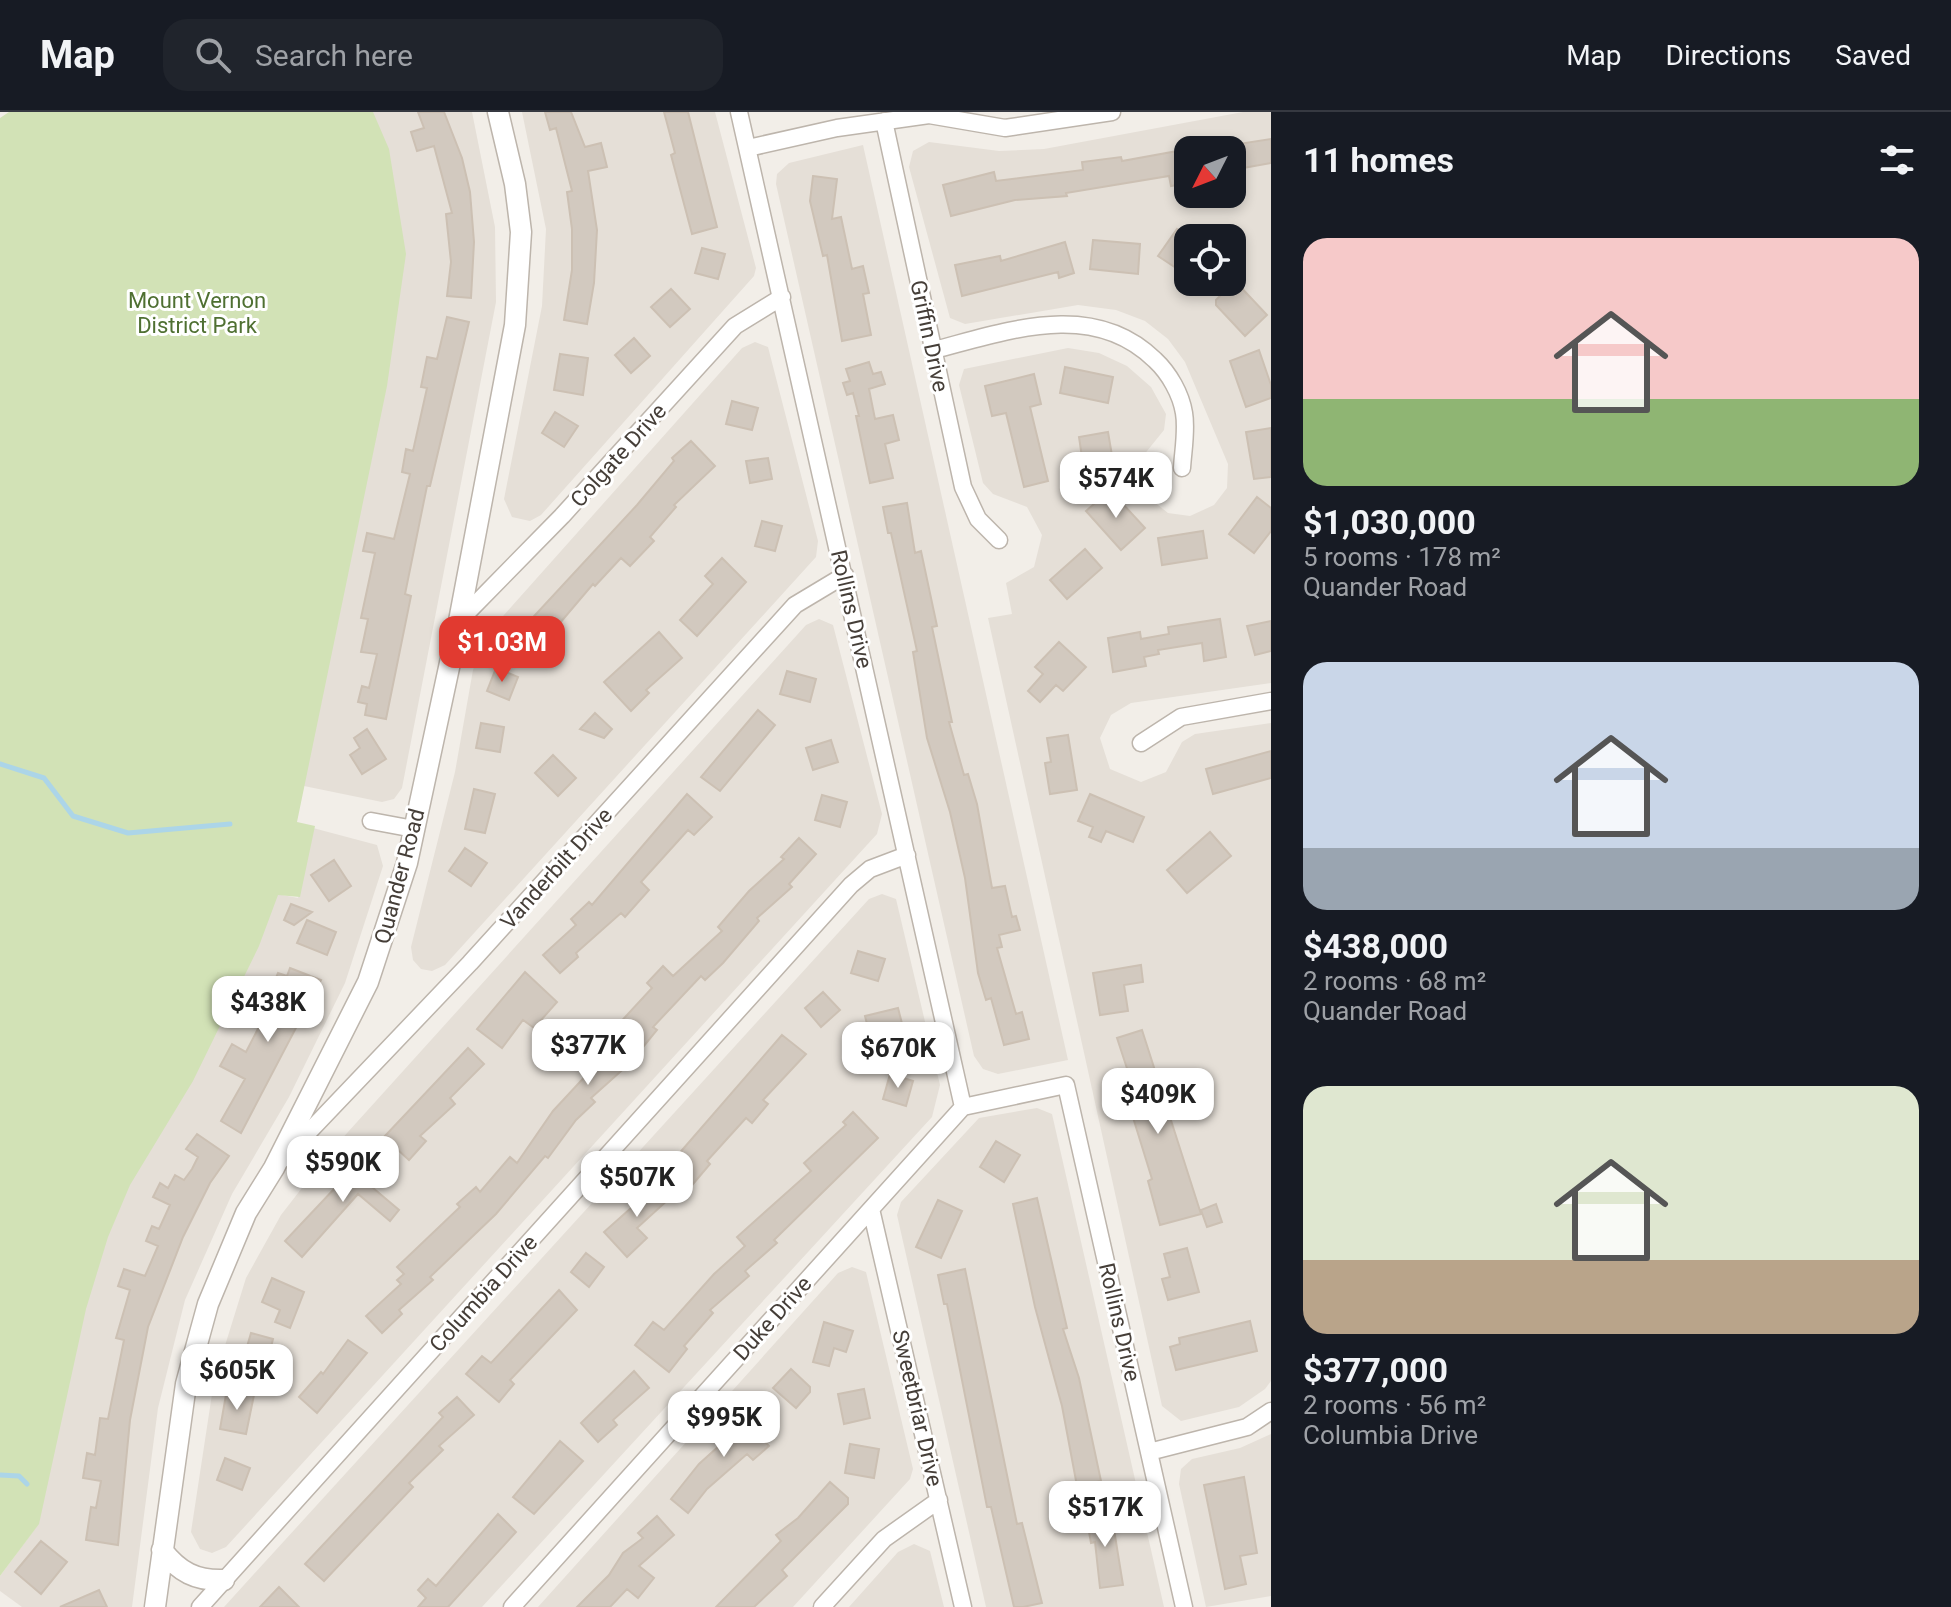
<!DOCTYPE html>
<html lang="en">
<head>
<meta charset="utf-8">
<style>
  :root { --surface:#171b24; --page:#20242c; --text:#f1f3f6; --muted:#9ea1a6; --line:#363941; --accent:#e13a30 }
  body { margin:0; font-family:Roboto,sans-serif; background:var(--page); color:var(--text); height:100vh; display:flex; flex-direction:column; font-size:30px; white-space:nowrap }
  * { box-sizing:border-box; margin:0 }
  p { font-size:26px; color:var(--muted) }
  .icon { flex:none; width:44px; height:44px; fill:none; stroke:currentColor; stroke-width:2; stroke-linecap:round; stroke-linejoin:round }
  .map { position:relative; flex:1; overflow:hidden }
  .details { display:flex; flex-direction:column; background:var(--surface); width:680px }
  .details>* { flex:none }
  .needle { width:52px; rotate:228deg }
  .tools { position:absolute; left:1174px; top:24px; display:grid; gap:16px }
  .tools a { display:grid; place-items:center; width:72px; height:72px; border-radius:16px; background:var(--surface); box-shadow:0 4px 12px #0003; font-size:40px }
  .price { position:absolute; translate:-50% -68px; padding:0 18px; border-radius:16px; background:#fff; color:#222; font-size:26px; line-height:52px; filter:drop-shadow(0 2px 4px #0008) }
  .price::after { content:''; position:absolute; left:50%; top:48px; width:24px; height:18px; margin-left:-12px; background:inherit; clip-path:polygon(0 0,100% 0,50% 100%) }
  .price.selected { background:var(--accent); color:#fff }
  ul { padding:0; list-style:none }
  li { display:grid; align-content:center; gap:16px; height:424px; padding:0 32px }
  li span { display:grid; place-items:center; height:248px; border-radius:24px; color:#555 }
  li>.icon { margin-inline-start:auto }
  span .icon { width:144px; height:144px; fill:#fffc; stroke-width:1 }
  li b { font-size:34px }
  h2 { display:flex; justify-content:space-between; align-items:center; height:96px; padding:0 32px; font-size:34px }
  header { display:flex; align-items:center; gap:48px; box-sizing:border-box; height:112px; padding:0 40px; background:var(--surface); border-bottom:2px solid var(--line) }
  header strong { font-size:38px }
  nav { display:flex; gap:44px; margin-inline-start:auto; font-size:28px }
  .search { width:560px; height:72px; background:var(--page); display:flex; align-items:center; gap:20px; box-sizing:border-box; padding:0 28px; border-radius:24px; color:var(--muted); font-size:30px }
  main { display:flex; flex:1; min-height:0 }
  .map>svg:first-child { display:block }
  .residential { fill:#e5dfd7; fill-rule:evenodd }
  .green { fill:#d2e2b6 }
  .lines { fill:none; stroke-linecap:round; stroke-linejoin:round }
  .stream { stroke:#acd5e8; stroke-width:5 }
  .building { fill:#d2c9bf; stroke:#ccc0b3; stroke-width:2 }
  .minor-casing { stroke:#bdb5ac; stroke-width:19 }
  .tertiary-casing { stroke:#bdb5ac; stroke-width:23 }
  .minor { stroke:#fff; stroke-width:16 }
  .tertiary { stroke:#fff; stroke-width:20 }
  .labels { text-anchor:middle; stroke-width:6; stroke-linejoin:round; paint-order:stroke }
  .park-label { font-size:22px; fill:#4f7032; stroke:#fff }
  .street-label { font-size:22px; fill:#453e38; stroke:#fff }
</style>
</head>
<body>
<header>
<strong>Map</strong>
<div class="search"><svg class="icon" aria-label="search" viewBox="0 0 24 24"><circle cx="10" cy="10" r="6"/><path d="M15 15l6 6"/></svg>Search here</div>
<nav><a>Map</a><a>Directions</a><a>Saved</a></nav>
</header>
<main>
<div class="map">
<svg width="1271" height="1495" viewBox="0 0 1271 1495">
  <rect width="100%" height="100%" fill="#f2eee8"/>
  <path class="residential" d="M371,0H472L495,115L496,190L402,676L394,687L382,690L304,674Z
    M522,0H715L756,156L754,164L541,403L530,409L512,405L504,387L542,194L546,117Z
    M1243,0H1271V571L1131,591L1111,603L1100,626L1110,657L1141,670L1166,660L1182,630L1195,622L1271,611V1269L1265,1277L1239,1295L1181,1309L1162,1294L988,506L1012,502L1006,471L1034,455L1042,423L1027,395L993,382L983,371L959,273L964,257L1068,236L1099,241L1127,254L1151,275L1166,302L1164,318L1143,344L1140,362L1148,385L1168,401L1190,404L1214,393L1227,376L1228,352L1185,250L1168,227L1145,209L1116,198L1078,193L965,212L950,206L909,55L913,39L929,30L999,39L1044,37ZM1188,38H1232V82H1188ZM1188,126H1232V170H1188Z
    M863,33L1068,948L998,962L983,957L974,944L776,72L777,62L789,51Z
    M755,230L768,235L818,429L816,445L445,853L432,859L421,857L413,848L411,835L455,660L473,558L487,522L742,236Z
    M819,507L833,513L882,702L877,722L226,1435L212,1441L200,1437L191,1420L214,1269L246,1166L281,1103L329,1041L806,513Z
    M313,716L377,733L383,754L345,871L289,985L232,1082L185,1188L158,1296L132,1495H22L0,1479V1464L37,1414L81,1210L104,1132L126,1078L277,782L298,786Z
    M882,782L896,787L940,973L932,1005L482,1495H224L869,787Z
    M1037,996L1052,1002L1164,1495H986L897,1103L901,1090L979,1006Z
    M852,1155L866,1160L913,1357L910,1367L793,1495H538L838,1161Z
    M1271,1322V1484L1206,1495L1179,1372L1181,1357L1192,1347L1240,1336Z
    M914,1432L930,1439L944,1495H849L898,1440Z"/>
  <path class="green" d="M9,0H373L389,37L406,142L387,274L297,710L315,714L300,785L278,783L259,834L193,969L130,1073L108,1125L86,1197L39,1412L0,1464V6Z"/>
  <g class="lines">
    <path class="stream" d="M0,652L44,666L73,704L128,721L230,712
      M0,1363L19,1364L27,1372"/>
  </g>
  <path class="building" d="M418,0H444L462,46L470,80L474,130L471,186L447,184L451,150L446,102L452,101L434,34L417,39L411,20L424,16Z
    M545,0H571L585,35L601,31L607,55L588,59L597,118L594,171L587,212L564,208L572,158V117L567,80L572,79L556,16L550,18Z
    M664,0H688L717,115L692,122L671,43L675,41Z
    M1271,27V51L1232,58V33Z
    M1183,38L1188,71L1171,74L1169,64L1066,81L1067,84L1015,88L951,104L943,73L994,60L996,69L1083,58L1082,50L1121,45L1122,49Z
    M813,64L837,67L832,107L841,105L852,157L863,154L869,181L863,182L871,223L842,229L827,143L823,144L810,89Z
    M1177,117L1188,125V164L1158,144Z
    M1093,128L1140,132L1138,162L1090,157Z
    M1065,130L1074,161L1059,166L1058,160L962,184L955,153L1000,144L1001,149Z
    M702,136L725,142L718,167L695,161Z
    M1235,169L1267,203L1245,224L1216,193V188Z
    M671,177L690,197L670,215L651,195Z
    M447,205L469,210L430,374H427L405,482L411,484L386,607L365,603L367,592L358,590L362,574L369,576L377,542L361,540L368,507L361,506L375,441L363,439L367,421L394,427L410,362L402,360L406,337L413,339L427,276L421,275L427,245L437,247Z
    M634,226L650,244L631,261L615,243Z
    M1259,238L1271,273V286L1246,295L1230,249Z
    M560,242L588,246L583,283L554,278Z
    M869,250L873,262L881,260L885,272L869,277L875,307L893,303L899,328L885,332L893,366L870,371L856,304H859L853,281L847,283L843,271L850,269L846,257Z
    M1065,255L1113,265L1108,291L1060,281Z
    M1034,262L1041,292L1030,295L1048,369L1024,375L1006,301L992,304L985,274Z
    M732,289L758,296L752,318L726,312Z
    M555,300L578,314L564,335L542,321Z
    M1271,316V365L1254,367L1246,320Z
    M1108,320L1116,367L1086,372L1079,325Z
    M691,329L715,354L674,393L676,395L650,425L654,429L630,454L621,446L595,474L593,472L548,525L552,529L534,548L512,528L637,393L674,349L672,346Z
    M768,346L772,367L750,371L746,349Z
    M1110,378L1145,416L1121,438L1086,399Z
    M1257,385L1271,396V419L1254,441L1229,422Z
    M907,391L915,441L921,439L937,514L932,515L952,610H949L964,663L968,662L977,692L992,776L1005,774L1012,805L1016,804L1020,818L999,823L1002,835L997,836L1016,902L1022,900L1029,927L1004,933L991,886L986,888L978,861L965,766L950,700L927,626L913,540L917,539L891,421H888L883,395Z
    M762,409L782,414L775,439L755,434Z
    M1203,419L1207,446L1162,453L1158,426Z
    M1085,437L1102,456L1067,487L1050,468Z
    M722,446L746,470L697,524L680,508L713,472L705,464Z
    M1220,507L1226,545L1204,549L1202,531L1158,538L1159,542L1144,545L1146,554L1113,560L1108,526L1140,520L1141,527L1169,522L1168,515Z
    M1271,509V539L1255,543L1247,514Z
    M659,520L682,546L646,578L649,581L631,599L604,570Z
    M1059,530L1086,555L1063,579L1056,573L1040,590L1028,579L1043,562L1035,555Z
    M496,556L518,565L509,588L487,579Z
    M787,559L816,567L810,590L780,582Z
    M758,598L775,613L720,679L701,665Z
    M595,601L612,617L604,626L580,617Z
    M481,611L504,615L500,640L476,636Z
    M367,617L386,647L362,662L350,643L360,636L354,626Z
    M1068,623L1077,678L1050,682L1045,651L1051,650L1047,626Z
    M831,628L838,650L813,658L806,636Z
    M1271,639V666L1213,682L1206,657Z
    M553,643L576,666L558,684L535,661Z
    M474,677L495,682L485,721L465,717Z
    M687,682L712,705L694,723L688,718L641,770L649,778L625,805L621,801L576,841L578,845L560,861L543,843L576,813L571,807L589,790L592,793Z
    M1090,682L1144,705L1133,730L1106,719L1101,730L1089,725L1093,715L1078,709Z
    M822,683L847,690L840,715L815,708Z
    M1210,720L1231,744L1187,781L1167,758Z
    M799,726L816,742L789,772L792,775L757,806L759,809L723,851L705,868L701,864L653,915L657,918L630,951L591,986L595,990L576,1008L548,1046L545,1044L496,1102L430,1165L433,1168L399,1198L402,1202L382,1221L366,1204L401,1172L397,1168L404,1162L397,1155L460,1095L457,1092L476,1075L480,1080L510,1045L517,1051L553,999L592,957L588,952L621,922L615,916L652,876L647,871L663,854L673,864L722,819L718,815L749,779L784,747L781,745Z
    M465,736L487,751L471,774L449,759Z
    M334,748L351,774L329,789L311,763Z
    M291,792L312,800L294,813L284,808Z
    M307,808L336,820L327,843L297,831Z
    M858,839L885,847L878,869L851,861Z
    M1141,853L1143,870L1124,873L1128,899L1100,903L1093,861Z
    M290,856L321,868L241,1021L221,1009L245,967L220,954L232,932L246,940L278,878L272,875L278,861L287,864Z
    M525,860L557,890L534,916L523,908L502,936L477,917Z
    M823,880L840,898L821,915L805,896Z
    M898,896L907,931L874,940L865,904Z
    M1142,918L1201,1102L1160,1113L1148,1069L1152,1067L1131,999L1140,996L1117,926Z
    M782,923L806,942L763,988L768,992L752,1011L746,1006L707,1049L710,1052L693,1072L670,1052Z
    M468,936L484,952L450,986L455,992L420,1024L426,1029L409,1048L384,1025Z
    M890,962L913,969L906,994L883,987Z
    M853,1000L878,1026L774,1128L777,1131L745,1159L749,1164L710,1198L713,1201L684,1234L687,1237L669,1260L635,1233L653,1210L664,1218L714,1162L745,1134L737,1125L811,1059L804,1051L846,1013L843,1010Z
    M197,1022L229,1044L210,1071L183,1125L148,1215L130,1308L118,1433L86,1428L91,1395L96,1396L101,1369L83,1366L87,1341L95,1343L100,1306L108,1307L124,1228L116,1226L130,1178L118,1174L124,1157L145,1164L158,1134L146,1129L152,1114L159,1117L170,1093L153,1085L160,1071L168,1076L175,1063L184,1068L192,1057L198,1045L186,1037Z
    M996,1029L1020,1043L1004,1070L980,1055Z
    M368,1041L388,1063L373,1076L399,1098L390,1109L358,1082L302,1145L285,1129Z
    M654,1068L670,1086L637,1116L647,1126L627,1145L604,1120L640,1088L636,1085Z
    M1037,1086L1067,1216L1063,1217L1079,1266L1101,1369L1077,1374L1062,1294L1035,1195L1013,1092Z
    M938,1088L962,1099L941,1146L916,1135Z
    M1216,1092L1222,1110L1207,1115L1201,1098Z
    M1187,1136L1199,1180L1168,1188L1162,1167L1170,1165L1164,1142Z
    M586,1141L604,1155L589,1175L571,1160Z
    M965,1157L1017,1412L1022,1411L1042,1491L1023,1495H1014L991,1395H987L947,1192H944L938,1163Z
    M272,1166L304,1180L290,1216L275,1210L280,1198L262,1190Z
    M559,1178L577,1198L510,1268L514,1272L499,1290L466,1262L482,1244L491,1251Z
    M1250,1209L1257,1239L1176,1258L1170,1235L1180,1232L1179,1226Z
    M824,1210L853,1219L846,1240L834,1236L829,1254L813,1250Z
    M251,1221L273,1227L267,1251L244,1245Z
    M348,1228L367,1241L317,1301L299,1285L321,1260L323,1262Z
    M791,1257L810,1275V1280L796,1296L773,1276Z
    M634,1259L649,1276L613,1308L617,1313L598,1330L581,1311Z
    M227,1277L254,1283L246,1322L220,1317Z
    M864,1277L870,1306L844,1312L838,1282Z
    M457,1285L474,1303L439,1334L443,1338L409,1371L413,1375L324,1469L305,1452L443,1305L439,1301Z
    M754,1297L769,1314L759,1323L769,1334L753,1348L747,1342L707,1377L688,1401L671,1387L699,1352L730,1324L728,1321Z
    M560,1329L583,1349L534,1402L513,1385Z
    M850,1332L879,1337L874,1366L845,1361Z
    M225,1346L250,1356L242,1378L217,1368Z
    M1244,1365L1257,1441L1240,1444L1246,1472L1225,1477L1204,1373Z
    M830,1370L848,1386V1392L782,1458L787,1464L754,1495H716L781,1429L776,1423L798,1406Z
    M1111,1399L1123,1473L1100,1476L1095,1430L1091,1431L1086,1403Z
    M498,1402L516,1420L448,1495H418L426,1486L418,1478L428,1467L436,1474Z
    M657,1404L674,1423L639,1454L654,1466L638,1486L627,1477L610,1495H577L609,1463L623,1441L643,1426L638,1421Z
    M41,1429L67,1450L41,1482L15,1460Z
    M279,1475L299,1495H260Z
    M99,1478L107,1495H60Z"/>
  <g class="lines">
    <g class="minor-casing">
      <path id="minor" d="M739,0L963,995
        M884,9L963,375L978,407L999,428
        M748,36L837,16L929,3L1005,16L1112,0
        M934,238C1008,219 1093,187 1155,248C1169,261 1181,282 1184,301C1187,318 1183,339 1182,356
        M459,509L562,404L735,214L782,185
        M1141,631L1181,605L1271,589
        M371,709L414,717
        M283,1047L470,851L795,493L845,463
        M871,1097L963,1495
        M1149,1340L1247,1315L1271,1299
        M200,1495L851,773L870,757L907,743
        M512,1495L963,995L1066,973L1184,1495
        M822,1495L884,1427L939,1388"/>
    </g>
    <g class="tertiary-casing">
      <path id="tertiary" d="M162,1438C179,1460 196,1469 224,1468
        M155,1495L186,1272L208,1192L246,1101L274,1056L368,870L407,751L459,509L515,213L521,120L515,72L498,0"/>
    </g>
    <use href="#minor" class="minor"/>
    <use href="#tertiary" class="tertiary"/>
  </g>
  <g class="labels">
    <g class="park-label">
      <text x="197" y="196">Mount Vernon<tspan x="197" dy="25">District Park</tspan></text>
    </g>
    <g class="street-label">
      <text transform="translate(930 224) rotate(78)" y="8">Griffin Drive</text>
      <text transform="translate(618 343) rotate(-48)" y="8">Colgate Drive</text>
      <text transform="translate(852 497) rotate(77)" y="8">Rollins Drive</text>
      <text transform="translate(556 756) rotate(-48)" y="8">Vanderbilt Drive</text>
      <text transform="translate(399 764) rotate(-75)" y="8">Quander Road</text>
      <text transform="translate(483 1181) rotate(-48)" y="8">Columbia Drive</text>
      <text transform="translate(772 1206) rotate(-48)" y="8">Duke Drive</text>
      <text transform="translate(1120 1210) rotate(77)" y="8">Rollins Drive</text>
      <text transform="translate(918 1296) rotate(77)" y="8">Sweetbriar Drive</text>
    </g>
  </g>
</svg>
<div class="tools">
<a><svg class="needle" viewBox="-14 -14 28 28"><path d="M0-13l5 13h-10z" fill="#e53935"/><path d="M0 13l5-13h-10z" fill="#9ea1a6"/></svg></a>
<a><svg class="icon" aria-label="locate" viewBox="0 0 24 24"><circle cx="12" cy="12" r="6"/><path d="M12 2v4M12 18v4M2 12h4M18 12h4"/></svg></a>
</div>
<b class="price" style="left:1116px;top:408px">$574K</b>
<b class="price selected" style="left:502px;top:572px">$1.03M</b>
<b class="price" style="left:268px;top:932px">$438K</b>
<b class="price" style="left:588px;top:975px">$377K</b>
<b class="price" style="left:898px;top:978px">$670K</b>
<b class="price" style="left:1158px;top:1024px">$409K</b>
<b class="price" style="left:343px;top:1092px">$590K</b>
<b class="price" style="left:637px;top:1107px">$507K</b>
<b class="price" style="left:237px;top:1300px">$605K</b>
<b class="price" style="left:724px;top:1347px">$995K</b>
<b class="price" style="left:1105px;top:1437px">$517K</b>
</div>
<section class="details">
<h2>11 homes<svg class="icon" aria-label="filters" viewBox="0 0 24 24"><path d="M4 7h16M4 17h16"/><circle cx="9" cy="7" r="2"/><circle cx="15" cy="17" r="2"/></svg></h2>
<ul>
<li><span style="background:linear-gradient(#f6c9c9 65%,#8fb573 0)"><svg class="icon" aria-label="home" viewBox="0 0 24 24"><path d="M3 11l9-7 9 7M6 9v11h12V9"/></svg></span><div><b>$1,030,000</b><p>5 rooms · 178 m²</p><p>Quander Road</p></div></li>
<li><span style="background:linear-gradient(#c9d6e8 75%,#9aa5b1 0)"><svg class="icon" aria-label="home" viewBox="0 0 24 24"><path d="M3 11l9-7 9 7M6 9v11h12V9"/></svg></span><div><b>$438,000</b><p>2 rooms · 68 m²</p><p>Quander Road</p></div></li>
<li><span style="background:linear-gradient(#dfe7d0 70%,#b9a48a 0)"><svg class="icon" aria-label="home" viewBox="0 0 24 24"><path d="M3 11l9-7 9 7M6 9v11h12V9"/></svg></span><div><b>$377,000</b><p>2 rooms · 56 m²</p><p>Columbia Drive</p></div></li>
</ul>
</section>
</main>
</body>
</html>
